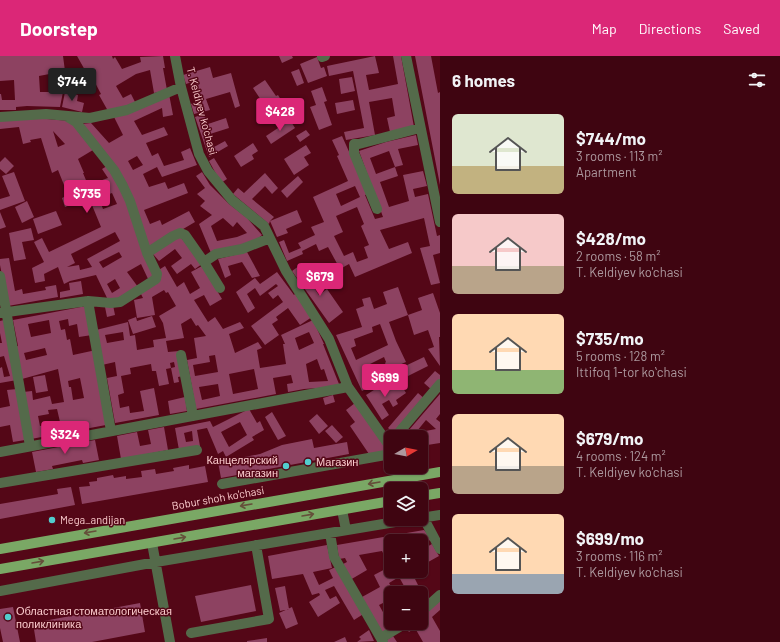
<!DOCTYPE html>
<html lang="en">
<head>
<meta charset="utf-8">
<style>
  :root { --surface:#3f0511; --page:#4a131f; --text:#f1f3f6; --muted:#ad999f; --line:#582631; --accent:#db2777 }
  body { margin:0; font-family:Barlow,sans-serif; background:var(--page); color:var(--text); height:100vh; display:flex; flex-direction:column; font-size:15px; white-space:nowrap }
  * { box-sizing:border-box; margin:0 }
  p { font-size:13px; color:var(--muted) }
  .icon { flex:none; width:22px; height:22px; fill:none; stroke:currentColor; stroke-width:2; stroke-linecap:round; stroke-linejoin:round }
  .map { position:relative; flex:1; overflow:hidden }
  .drawer { display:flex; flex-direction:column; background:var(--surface); width:340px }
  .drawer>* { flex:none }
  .needle { width:26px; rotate:80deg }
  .controls { position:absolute; left:384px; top:374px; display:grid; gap:8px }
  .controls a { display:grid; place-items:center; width:44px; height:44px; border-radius:6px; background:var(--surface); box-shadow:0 1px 3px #0004,0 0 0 1px var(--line); font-size:20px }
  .price { position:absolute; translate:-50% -34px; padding:0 9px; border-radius:4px; background:var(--accent); color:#fff; font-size:13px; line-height:26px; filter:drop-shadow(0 1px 2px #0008) }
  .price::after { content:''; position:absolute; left:50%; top:24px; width:12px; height:9px; margin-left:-6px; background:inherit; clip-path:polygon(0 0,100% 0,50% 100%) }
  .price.active { background:#222; color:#fff }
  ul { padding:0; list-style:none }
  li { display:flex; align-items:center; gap:12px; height:100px; padding:0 12px }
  li span { display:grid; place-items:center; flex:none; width:112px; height:80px; border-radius:6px; color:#555 }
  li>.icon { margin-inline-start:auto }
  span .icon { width:48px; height:48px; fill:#fffc; stroke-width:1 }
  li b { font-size:17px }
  h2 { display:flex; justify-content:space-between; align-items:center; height:48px; padding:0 12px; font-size:17px }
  header { display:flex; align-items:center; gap:24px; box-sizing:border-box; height:56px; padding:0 20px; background:var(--accent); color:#fff }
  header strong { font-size:19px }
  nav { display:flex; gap:22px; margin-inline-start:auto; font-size:14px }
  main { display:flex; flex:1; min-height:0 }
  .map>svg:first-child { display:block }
  .building { fill:#8d4261; fill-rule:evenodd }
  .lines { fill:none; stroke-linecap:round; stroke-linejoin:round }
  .minor { stroke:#546a4a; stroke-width:10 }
  .major { stroke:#7aa865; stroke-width:10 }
  .oneway { stroke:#654f3a }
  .poi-dot { fill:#52cdce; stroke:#540717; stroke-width:1.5 }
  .labels { text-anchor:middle; stroke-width:3; stroke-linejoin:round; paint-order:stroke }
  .street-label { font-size:11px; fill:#fbcbcd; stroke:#540717 }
  .poi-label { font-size:11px; fill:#fbcbcd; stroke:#540717; text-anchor:start }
</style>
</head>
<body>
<header>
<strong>Doorstep</strong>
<nav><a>Map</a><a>Directions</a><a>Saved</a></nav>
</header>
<main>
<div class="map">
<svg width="440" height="586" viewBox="0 0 440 586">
  <rect width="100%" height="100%" fill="#540717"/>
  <path class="building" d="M0,0H63L65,15L39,20L40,36H63L60,51L27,50L16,51V54H0V38H1L2,44H15L14,24L0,25Z
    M77,0H112L113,3L115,1L122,13L141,6L140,1L163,0L165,12H163L167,34L154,37L150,14L136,18L116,30L123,42L131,38L135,46L120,54L108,55L99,39L101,38L92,21L90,23Z
    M279,0H292L293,2L282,7Z
    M375,0L379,17L366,19L369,34L398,28L393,0H401L414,71L390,76L387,62L395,60L392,42L369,46L375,79L346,84L344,76L364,72L353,15L329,20L327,10Z
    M415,0H431L438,37L440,36V129Z
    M317,1L321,12L324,11L327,20L308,27L300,8Z
    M210,11L213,22L231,17L240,50L235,52L230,36L206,43L210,54L194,58L191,48L201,44L195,25L186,28L183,19Z
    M299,13L304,27L297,30L291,16Z
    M352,21L355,35L341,38L339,23Z
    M265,24L276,40L278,39L281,44L267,53L253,32Z
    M322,31L327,45L324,46L332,69L319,74L310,51L316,49L311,35Z
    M65,36L78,39L77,45L84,47L82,56L62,51Z
    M169,38L173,59L163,61L162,52L134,65L142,79L164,71L168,79L146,87L152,100L158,97L164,110L184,104L181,96L190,92L197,109L162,121L157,111L143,118L149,131L165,126L168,133L184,127L188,137L144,154L150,168L160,164L162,169L189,155L195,166L151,192L144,181L133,143L80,68L91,67L109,87L123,79L114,61ZM137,100L143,109L133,114L128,105Z
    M287,43L296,57L283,65L274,52Z
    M353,44L355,54L337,58L335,47Z
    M204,58L208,68L226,62L229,72L210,78L214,91L225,85L228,90L209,101L195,61Z
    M24,61L70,65L93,94L78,103L84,117H83L88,129L108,122L102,113L107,110L118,124L156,221L149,225L141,208L127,216L138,231L113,245L108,244L96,219L70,225L64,228L58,211L44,218L45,225L35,227L32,212L44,206L34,186L42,182L49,196L101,171L87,137L81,139L83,144L65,151L62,142L68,139L58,114L52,117L41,82L30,84L31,86L23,88L19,71L0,73V64ZM53,75L65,88L58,91ZM112,137L117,148L103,153L99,142ZM115,176L120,185L87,203L92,211L80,214L79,209L67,211L75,207L71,198ZM119,196L122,201L103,212L99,206ZM115,223L120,232L112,237L107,228Z
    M290,64L295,72L271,88L266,80Z
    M306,74L310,79L300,86L296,80Z
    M416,79L418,89L398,93L403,109L395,111L389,95L370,102L376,118L395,111L398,120L380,126L389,151L409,145L403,119L423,115L427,130L413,133L415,141L428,138L437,180L440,179V197L433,199L440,227L431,229L420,192L430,190L424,162L380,174L389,193L408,186L412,197L355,221L349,208L340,213L328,191L319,195L316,188L302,195L303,198L287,205L279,186L284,184L289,197L301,192L298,187L315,179L311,171L324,166L313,141L348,125L337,100L339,99L332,84L342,80L368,138L365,139L375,163L383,161L359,95L386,86ZM355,130L360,141L341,150L336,138ZM357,151L364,168L361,170L369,189L364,191L368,202L357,206L353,196L344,200L334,180L343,176L336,160Z
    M253,87L258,95L252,99L254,103L241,111L234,100Z
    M306,89L311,97L304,101L309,109L294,119L284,103Z
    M5,101L14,110L6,118L0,113V106Z
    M214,102L227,123L221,127L209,105Z
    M14,116L25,145L0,154V143L10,140L2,120Z
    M202,116L210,129L229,148L247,162L262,179L255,185L211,197L199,168L212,159L200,150L205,145L197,138L205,132L196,120ZM223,162L233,171L237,166L247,177L237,181L217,185L211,170Z
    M265,117L278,132L272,138L265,130L252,143L274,161L270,165L297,154L302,166L286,173L288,177L277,181L270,165L269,168L233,138L238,132L244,137Z
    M298,120L303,126L287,142L281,135Z
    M27,145L34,161L22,167L15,151Z
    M56,155L62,169L38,178L33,163Z
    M0,156L6,171L0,173Z
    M31,172L34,184L22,186L26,203L14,205L9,177Z
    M179,179L202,208L195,213L191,208L177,218L171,210L182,202L175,193L159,205L153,198Z
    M247,196L260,220L252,222L242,206L228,210L231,219L225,222L218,203Z
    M9,202L15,235L22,233L23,238L46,234L45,231L56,229L58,241L8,250L0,209V203Z
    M165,210L177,231L184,226L190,238L200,232L191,216L202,210L222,243L210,250L204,239L194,244L208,266L215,261L223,273L240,266L244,272L229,278L235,297L258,286L262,292L257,294L260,312L286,308L283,288H285L281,279L313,264L324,288H323L339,328L331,331L304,333L288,336L287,328L293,327L291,319L273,322L276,338L196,353L187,304L197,302L194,282L206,280L198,269L196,270L191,262L181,268L184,282L166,285L168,296L179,295L183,320L178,321L179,326L174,327L171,312L175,311L174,306L170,307L171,312L166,313L169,328L159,330L156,315H152L151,308L130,312L131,318L121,320L124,337L118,339L120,352L129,350L130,357L144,355L140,335L154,332L159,359L115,367L107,322L117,320L115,306L102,309L96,274L128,266L130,280L135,279L137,294L154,291L153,284L166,282L163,267L159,260L176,250L168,236L166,237L164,234L152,241L155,259L137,262L134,244L143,242L140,236L161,223L157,215ZM123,276L124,284L107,287L105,279ZM309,276L314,287L299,294L295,282ZM215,299L218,316L195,320L193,309L210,306L209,300ZM317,303L321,314L324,313L328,325L309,326L306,308ZM254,313L258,333L233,338L229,318ZM218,328L220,340L202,344L199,331Z
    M299,210L319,239L327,233L343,256L329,267L292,215Z
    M277,216L294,239L295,238L312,261L300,269L288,252L276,261L278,264L272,268L279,279L265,289L251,270L283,246L278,239L273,243L268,237L278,230L276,228L260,240L255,232L247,238L255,252L248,257L236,236L255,222L260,228Z
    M81,225L83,238L60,242V236L70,234L69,227Z
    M398,231L408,259L389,266L396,285L406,306L388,314L385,307L386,306L384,301L368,309L377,327L362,335L336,279L362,271L356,253L364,250L362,243L370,241L374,253L387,248L383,236ZM380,268L388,289L356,304L351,292L356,290L354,283L373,276L372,271Z
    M433,237L440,257V281H439L440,310L428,293L434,291L428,274L414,279L408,259L422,254L418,242Z
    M113,249L115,259L107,261L105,251Z
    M86,250L92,279L79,281L77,268L69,270L68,263L59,265L61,274L65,273L67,284L70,283L73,299L96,294L106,369L31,383L23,336L32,335L33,344L50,340L52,348L64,346L58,313L22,323L13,291L18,290L13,264ZM49,264L51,277L31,281L28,268ZM45,292L47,299L26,304L24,297ZM80,322L84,342L73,344L71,331H69L68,325ZM57,353L60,366L40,370L38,360L49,358L48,354Z
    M152,260L156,271L133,278L128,264L136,261L137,265Z
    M4,264L17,324L0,327V312L2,311L4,321L10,320L4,300L0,301V287H2L0,277V265Z
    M424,301L428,310L408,320L403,311Z
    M435,315L440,319V327L433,335L424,327Z
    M45,319L48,335L36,337L33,321Z
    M385,327L390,334L400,327L406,337L396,344L398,348L393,351L389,344L382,348L389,359L382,364L366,339Z
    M17,333L25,384L13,386L10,369L0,371V352L10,350L7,334Z
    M418,337L426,344L395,378L388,372Z
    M440,338V358L436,363L440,366V387L421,390V381H403ZM426,364L436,373L415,377L417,375Z
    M333,339L335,346L325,349L323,342Z
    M185,341L187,355L170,358L168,345Z
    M355,347L388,394L369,398L350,370L355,366L346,354Z
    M249,353L257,367L260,365L264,374L252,381L254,384L226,401L223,395L218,398L207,372L197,374L200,390L179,394L175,372L210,365L213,371ZM240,366L247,379L229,391L221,376ZM192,375L193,385L186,386L184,377Z
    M272,356L286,380L278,384L265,361Z
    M317,358L328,370L319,378L309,365Z
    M332,369L343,381L336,387L325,375Z
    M164,371L168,394L121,403L117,380L137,376L140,390L151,388L148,374Z
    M312,383L314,392L347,386L349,398L221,422L218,406L260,398L282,389Z
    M95,384L99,404L83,407L82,404L52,410L53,413L36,416L32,396Z
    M189,409V413L205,410L208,426L82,448L79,431L90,430L89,426L97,425V422L113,419L114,422L126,420V423L142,421L141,415L155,413L156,418L174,415L173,412Z
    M71,431L75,449L0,463V448L58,438L57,433Z
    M424,474L432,483L421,489V485H391V500L386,503L382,495L359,499L367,514L350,524L341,509L347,506L345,502L339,503L337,489Z
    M432,488L439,500L421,510V494Z
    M327,489L332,512L313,516L319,529L333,522L329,514L338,510L365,557L354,564L334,530L325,534L330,543L336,540L340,547L318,561L309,546L320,539L319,537L312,539L303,518L272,523L268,500Z
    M391,510V515H411L421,535L417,537H408L399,521L389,527L395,537H391V543L379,549L388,565L391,563V567H403L382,579L362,541L380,531L374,519Z
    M251,529L256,555L201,566L195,540Z
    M285,530L289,553L280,555L275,532Z
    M422,539L429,546L421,553V540Z
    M440,545V554L432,561L440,575V586H423L415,572L409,576L406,572L411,567H421V560Z
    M140,547L145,576L92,586H36L33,567Z
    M13,551L20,586H3L0,572V553Z
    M292,551L298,568L286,573L279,557Z
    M369,574L374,585L357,586L361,583L359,581Z
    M393,580L397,586H386L385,585Z
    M345,581L347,586H334Z
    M267,582V586H247V585Z"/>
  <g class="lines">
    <path class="minor" d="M175,0L181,31L199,98L208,115L232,144L264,170L286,215L329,283L348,331L391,392
      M406,0L440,166
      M322,1L325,0
      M66,60L76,66L114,114L123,130L130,145L147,197
      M0,61L46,58L90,62L127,54L181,31
      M377,153L354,97V88H359L420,72
      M204,206L220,232
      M0,220L30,390
      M88,245L111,375
      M0,257L88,245L111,247L120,246L156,223L157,218L147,197L173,180L180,177L185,179L204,206L216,198L242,193L270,182
      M181,299L193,360
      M395,381L440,328
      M0,396L348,331
      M401,411L407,421
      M0,427L197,394
      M222,428L391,398
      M342,454L346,474
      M421,457L440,493
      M421,462L440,459
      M330,477L334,501L383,586
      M152,487L170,586
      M0,535L156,506L413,463
      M421,556L440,539
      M191,577L269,563L256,489
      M381,582L406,567"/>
    <path class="major" d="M421,440L440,437
      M0,493L440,416
      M0,513L391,445"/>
  </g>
  <defs><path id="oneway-shaft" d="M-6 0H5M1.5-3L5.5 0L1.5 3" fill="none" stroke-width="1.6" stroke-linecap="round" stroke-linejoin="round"/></defs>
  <g class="oneway">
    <use href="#oneway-shaft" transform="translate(374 427) rotate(170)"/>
    <use href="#oneway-shaft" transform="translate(246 449) rotate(170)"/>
    <use href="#oneway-shaft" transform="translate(308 459) rotate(-10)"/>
    <use href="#oneway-shaft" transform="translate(90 476) rotate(170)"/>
    <use href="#oneway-shaft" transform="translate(180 482) rotate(-10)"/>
    <use href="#oneway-shaft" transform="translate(38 506) rotate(-10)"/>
  </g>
  <g class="poi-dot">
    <circle cx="308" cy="406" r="4"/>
    <circle cx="286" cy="410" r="4"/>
    <circle cx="52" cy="464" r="4"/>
    <circle cx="8" cy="561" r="4"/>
  </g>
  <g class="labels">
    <g class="street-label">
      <text transform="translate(202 55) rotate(75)" y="4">T. Keldiyev ko'chasi</text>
      <text transform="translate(218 442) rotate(-10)" y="4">Bobur shoh ko'chasi</text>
    </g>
    <g class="poi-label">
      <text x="278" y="408" text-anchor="end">Канцелярский<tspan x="278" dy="13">магазин</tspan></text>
      <text x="316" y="410">Магазин</text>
      <text x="60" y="468">Mega_andijan</text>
      <text x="16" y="559">Областная стоматологическая<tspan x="16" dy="13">поликлиника</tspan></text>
    </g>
  </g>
</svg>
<div class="controls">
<a><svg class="needle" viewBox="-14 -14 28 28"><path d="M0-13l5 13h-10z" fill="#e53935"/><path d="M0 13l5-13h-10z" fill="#ad999f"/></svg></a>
<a><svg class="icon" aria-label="layers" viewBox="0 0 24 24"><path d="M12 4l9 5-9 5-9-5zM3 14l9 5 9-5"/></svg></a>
<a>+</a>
<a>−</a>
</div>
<b class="price active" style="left:72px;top:46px">$744</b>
<b class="price" style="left:280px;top:76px">$428</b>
<b class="price" style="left:87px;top:158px">$735</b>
<b class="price" style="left:320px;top:241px">$679</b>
<b class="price" style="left:385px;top:342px">$699</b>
<b class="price" style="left:65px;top:399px">$324</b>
</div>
<section class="drawer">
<h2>6 homes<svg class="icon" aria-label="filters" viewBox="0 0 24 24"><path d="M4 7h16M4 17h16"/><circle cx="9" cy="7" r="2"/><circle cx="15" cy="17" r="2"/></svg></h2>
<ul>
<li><span style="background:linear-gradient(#dfe7d0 65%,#c2b280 0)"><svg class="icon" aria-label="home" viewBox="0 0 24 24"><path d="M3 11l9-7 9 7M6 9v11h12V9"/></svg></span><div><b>$744/mo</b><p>3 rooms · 113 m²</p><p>Apartment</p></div></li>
<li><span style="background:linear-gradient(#f6c9c9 65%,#b9a48a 0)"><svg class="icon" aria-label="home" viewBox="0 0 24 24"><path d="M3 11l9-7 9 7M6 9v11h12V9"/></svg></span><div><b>$428/mo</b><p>2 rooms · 58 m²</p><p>T. Keldiyev ko'chasi</p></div></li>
<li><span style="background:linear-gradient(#ffd9b3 70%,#8fb573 0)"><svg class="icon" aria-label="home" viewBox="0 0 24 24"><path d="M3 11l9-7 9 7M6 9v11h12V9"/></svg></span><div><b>$735/mo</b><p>5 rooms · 128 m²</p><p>Ittifoq 1-tor koʻchasi</p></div></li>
<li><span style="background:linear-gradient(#ffd9b3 65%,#b9a48a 0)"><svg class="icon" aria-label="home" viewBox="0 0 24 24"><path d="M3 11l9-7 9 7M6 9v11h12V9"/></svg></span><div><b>$679/mo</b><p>4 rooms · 124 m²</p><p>T. Keldiyev ko'chasi</p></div></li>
<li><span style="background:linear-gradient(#ffd9b3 75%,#9aa5b1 0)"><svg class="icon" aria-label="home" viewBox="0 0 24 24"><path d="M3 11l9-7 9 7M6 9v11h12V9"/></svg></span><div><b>$699/mo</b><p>3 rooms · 116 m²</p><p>T. Keldiyev ko'chasi</p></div></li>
</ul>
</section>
</main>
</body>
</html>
